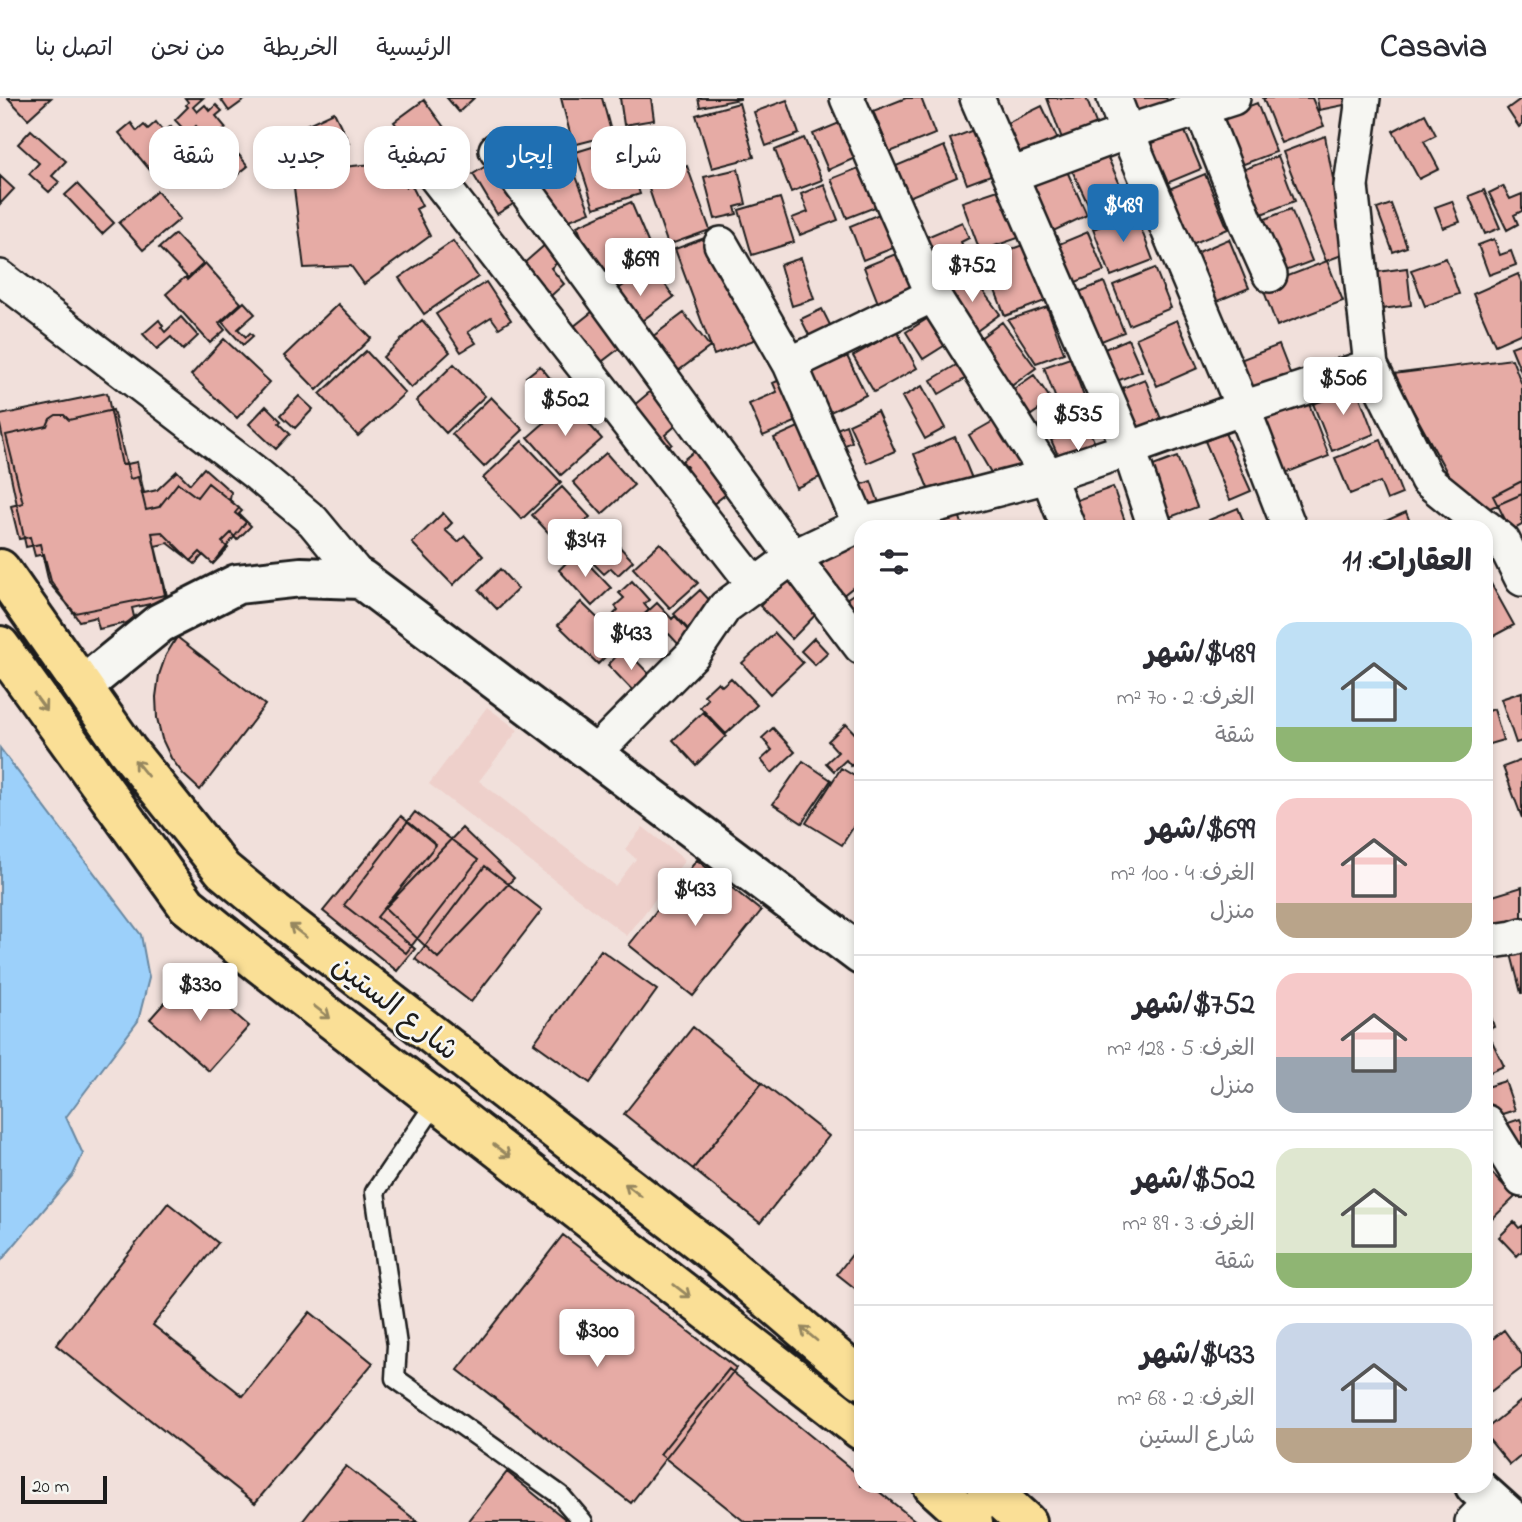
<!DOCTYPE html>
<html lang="ar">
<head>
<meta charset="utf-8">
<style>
  :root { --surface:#fff; --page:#f7f7f7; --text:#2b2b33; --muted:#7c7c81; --line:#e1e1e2; --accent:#1f6fb2 }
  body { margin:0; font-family:"Indie Flower","Playpen Sans Arabic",sans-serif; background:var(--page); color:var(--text); direction:rtl; height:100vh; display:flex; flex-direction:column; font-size:26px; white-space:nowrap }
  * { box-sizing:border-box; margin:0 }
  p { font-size:23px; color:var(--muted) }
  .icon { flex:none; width:38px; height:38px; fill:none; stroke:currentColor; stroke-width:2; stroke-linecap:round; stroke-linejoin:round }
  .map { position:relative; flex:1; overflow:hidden; direction:ltr }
  .sheet { position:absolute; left:854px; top:422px; width:639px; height:973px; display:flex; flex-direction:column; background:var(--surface); border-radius:21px; box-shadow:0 4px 10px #0003; direction:rtl }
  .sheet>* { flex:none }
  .banner { position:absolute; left:21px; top:28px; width:665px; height:63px; direction:rtl; display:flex; gap:14px }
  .scale { position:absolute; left:21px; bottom:18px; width:86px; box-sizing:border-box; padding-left:7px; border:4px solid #1c1c1c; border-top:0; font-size:19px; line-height:24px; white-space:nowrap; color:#1c1c1c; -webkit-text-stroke:5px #f6f6f2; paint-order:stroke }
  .price { position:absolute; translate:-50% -60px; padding:0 16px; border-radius:7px; background:#fff; color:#222; font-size:23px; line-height:46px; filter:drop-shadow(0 2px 4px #0008) }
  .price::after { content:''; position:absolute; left:50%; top:42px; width:21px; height:16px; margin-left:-10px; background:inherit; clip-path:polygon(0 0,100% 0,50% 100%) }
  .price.on { background:var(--accent); color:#fff }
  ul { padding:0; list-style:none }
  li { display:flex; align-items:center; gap:21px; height:175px; padding:0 21px }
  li+li { border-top:2px solid var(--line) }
  li span { display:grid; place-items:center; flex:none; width:196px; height:140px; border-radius:21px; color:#555 }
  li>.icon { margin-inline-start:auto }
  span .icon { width:84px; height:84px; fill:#fffc; stroke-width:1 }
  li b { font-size:30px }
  h2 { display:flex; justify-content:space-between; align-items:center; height:84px; padding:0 21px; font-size:30px }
  .pill { padding:0 24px; border-radius:21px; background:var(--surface); box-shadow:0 4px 10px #0003; font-size:24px; line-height:63px }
  .pill.on { background:var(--accent); color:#fff }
  header { display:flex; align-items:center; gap:42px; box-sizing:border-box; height:98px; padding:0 35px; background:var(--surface); border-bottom:2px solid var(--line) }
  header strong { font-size:33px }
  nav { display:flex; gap:38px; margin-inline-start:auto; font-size:24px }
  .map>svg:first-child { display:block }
  .built { fill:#eed0cb }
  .water { fill:#9cd0fa; stroke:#6988a1; stroke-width:2 }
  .building { fill:#e6aba5; stroke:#1c1c1c; stroke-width:2 }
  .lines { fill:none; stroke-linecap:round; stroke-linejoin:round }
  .service-casing { stroke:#1c1c1c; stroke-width:23 }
  .minor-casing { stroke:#1c1c1c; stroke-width:38 }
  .tertiary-casing { stroke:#1c1c1c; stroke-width:44 }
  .trunk-casing { stroke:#1c1c1c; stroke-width:44 }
  .service { stroke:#f6f6f2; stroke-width:18 }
  .minor { stroke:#f6f6f2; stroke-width:33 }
  .tertiary { stroke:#f6f6f2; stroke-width:38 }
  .trunk { stroke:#fadf96; stroke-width:38 }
  .oneway { stroke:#96875f }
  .labels { text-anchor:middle; stroke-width:5; stroke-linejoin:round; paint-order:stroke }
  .street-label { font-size:30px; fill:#1c1c1c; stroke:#f6f6f2 }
</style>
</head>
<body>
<header>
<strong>Casavia</strong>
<nav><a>الرئيسية</a><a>الخريطة</a><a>من نحن</a><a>اتصل بنا</a></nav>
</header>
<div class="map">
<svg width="1522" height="1424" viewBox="0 0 1522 1424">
  <rect width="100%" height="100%" fill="#f1e0db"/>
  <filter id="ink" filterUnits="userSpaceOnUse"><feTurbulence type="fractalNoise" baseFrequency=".0143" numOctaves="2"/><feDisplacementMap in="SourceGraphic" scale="14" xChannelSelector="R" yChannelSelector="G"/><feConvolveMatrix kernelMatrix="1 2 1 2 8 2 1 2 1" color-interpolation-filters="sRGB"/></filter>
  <g filter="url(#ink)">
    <path class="built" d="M487,609L518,632L479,683L615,788L636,761L625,751L643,729L685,762L627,838L429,686Z"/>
    <path class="water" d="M0,650L141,837L149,880L138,923L66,1019L83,1056L73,1077L0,1164Z"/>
    <path class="building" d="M8,0H51L28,21Z
      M185,0H203L193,9L197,14L205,7L210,13L216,7L222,13L216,18L226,30L211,44L196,28L188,36L175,22L188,9L186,7L188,4Z
      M220,0H247L229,13Z
      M447,0H474L459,14Z
      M561,0H602L612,37L573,47Z
      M620,0H651L654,22L624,27Z
      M698,0H740V1L700,9Z
      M906,0H921L935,36L890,54L873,13Z
      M1047,0H1086L1099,33L1064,46Z
      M1111,0H1166L1168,3L1120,23Z
      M1263,0H1312L1324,28L1281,45Z
      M1317,0H1348L1349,6L1319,12Z
      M1522,0V27L1519,29L1507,11Z
      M424,2L460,51L431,73L394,24Z
      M787,2L799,36L766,48L754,14Z
      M739,5L754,59L712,70L696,17Z
      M1257,5L1276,54L1228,72L1209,24Z
      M1042,8L1060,46L1025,74L1003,27Z
      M334,14L349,45L333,52L326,38L310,45L318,59L300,67L286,36Z
      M1425,16L1436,37L1424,43L1439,71L1419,81L1393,33Z
      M856,18L871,53L828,72L813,36Z
      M156,24L164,34L171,28L188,48L154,77L119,35L131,25L137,33L144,27L148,31Z
      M1181,24L1201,71L1155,90L1136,43Z
      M989,26L1007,71L967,86L950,41Z
      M654,28L670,70L643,80L628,38Z
      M31,32L66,63L52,78L59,84L49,94L29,76L39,65L18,46Z
      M1325,38L1347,155L1326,163L1283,54Z
      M622,40L640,96L594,110L576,54Z
      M804,40L822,82L791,94L775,52Z
      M210,47L227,67L239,57L248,68L225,87L199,56Z
      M944,48L957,79L909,99L896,68Z
      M1105,53L1127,102L1093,117L1070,68Z
      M507,55L531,95L497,116L473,76Z
      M568,58L590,114L557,127L536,71Z
      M1278,58L1295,103L1233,127L1215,83Z
      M881,61L896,101L847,120L831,81Z
      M393,64L406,89L411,86L422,108L416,111L430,138L364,186L351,168L304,170L292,74Z
      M687,68L710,132L668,147L646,82Z
      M738,71L746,106L735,109L737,116L715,121L704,79Z
      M1066,71L1087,117L1045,137L1024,90Z
      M1205,76L1228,131L1180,151L1157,96Z
      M0,78L14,91L0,106Z
      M77,86L114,125L102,136L65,97Z
      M824,86L838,122L800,137L792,120L808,114L801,96Z
      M1503,88L1510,101L1522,96V113L1514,117L1518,126L1507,132L1489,95Z
      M1007,89L1024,138L980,153L962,104Z
      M1484,92L1500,130L1485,136L1469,98Z
      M157,93L180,121L143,152L119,125Z
      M780,100L794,144L752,157L739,112Z
      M1452,103L1460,124L1443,130L1435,109Z
      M631,104L653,156L599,179L577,128Z
      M1391,106L1407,149L1393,154L1377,111Z
      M1291,111L1312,163L1254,185L1234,133Z
      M889,112L903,146L863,162L850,128Z
      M1135,115L1153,162L1111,178L1093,131Z
      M962,124L969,140L961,144L968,160L959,165L954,155L946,159L950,169L936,174L922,141Z
      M723,133L762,239L714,257L675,151Z
      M1088,134L1104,173L1063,189L1047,151Z
      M175,136L203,166L188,180L159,150Z
      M554,139L568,156L551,170L564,186L543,205L515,173Z
      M1229,141L1249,190L1198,211L1177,163Z
      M1494,141L1500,157L1511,153L1516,167L1489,177L1478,147Z
      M453,143L478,179L424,216L399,180Z
      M1023,147L1045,203L1005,218L983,161Z
      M903,153L924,204L884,220L864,169Z
      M801,160L814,201L792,208L780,167Z
      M1446,160L1459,196L1425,208L1411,172Z
      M1327,163L1343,203L1277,228L1262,188Z
      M205,165L241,205L219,225L225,232L210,245L166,196L185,179L187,182Z
      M651,167L674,199L628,233L605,201Z
      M1155,170L1171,210L1129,227L1113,187Z
      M1407,170L1411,207L1382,211L1377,174Z
      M970,176L1000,216L974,235L944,195Z
      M1518,176L1522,185V235L1495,247L1473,196Z
      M486,184L511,222L499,230L491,219L468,234L476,245L461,254L436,216Z
      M1104,184L1124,234L1084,250L1064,200Z
      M244,204L255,216L238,231L246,239L250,235L253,238L243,247L222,224Z
      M338,206L371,240L317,292L284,258Z
      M1047,209L1064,255L1036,265L1008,222Z
      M597,210L625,246L582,279L554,244Z
      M822,211L837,241L816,251L801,221Z
      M938,214L955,241L923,261L906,234Z
      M684,215L710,249L666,282L640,248Z
      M181,219L198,238L183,252L171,239L157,251L143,236L159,222L163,228L161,229L165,234Z
      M422,222L450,254L411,290L383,259Z
      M1177,222L1198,270L1157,288L1136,240Z
      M1002,224L1036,270L1006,292L971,247Z
      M897,233L917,270L874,294L853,258Z
      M224,241L270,284L237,320L191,277Z
      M1128,241L1142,273L1102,289L1088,258Z
      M1522,245V276L1511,249Z
      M1279,247L1295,288L1236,312L1219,270Z
      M366,253L405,295L358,338L320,296Z
      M847,258L866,297L824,317L805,277Z
      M968,260L977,274L939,296L931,282Z
      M1070,260L1092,321L1067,331L1044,269Z
      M1512,261L1522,287V396L1481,414L1461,400L1393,276Z
      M454,266L485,298L446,335L416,303Z
      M540,268L564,297L550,308L526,279Z
      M798,274L816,315L763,338L749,306L777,294L773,285Z
      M1034,277L1052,303L1028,319L1011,293Z
      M1145,281L1167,336L1128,351L1107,296Z
      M663,283L689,316L665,337L672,346L660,357L621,318Z
      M1355,286L1374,336L1332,353L1312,303Z
      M922,288L945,330L925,341L902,299Z
      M107,295L122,367L137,364L144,395L157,392L177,373L190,386L204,370L231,394L230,402L242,413L239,416L251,428L237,442L231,435L222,444L228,450L213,466L200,454L191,463L162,434L152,435L165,497L75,515L49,485L40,446L26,449L0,327V317Z
      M299,298L313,311L295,330L281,317Z
      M1306,298L1329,358L1273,380L1250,320Z
      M491,299L523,332L484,369L452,336Z
      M569,303L602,341L561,377L528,339Z
      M266,308L281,323L279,325L290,336L276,351L249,326Z
      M113,312L130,381L138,379L146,412L159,409L178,385L197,399L208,385L239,410L235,415L246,424L213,466L203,457L195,466L168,445L155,448L168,502L132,510L135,523L99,531L96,519L79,523L51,483L44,456L35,458L30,439L19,441L11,408L23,405L6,337L47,328L50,321L56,317H64L69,322Z
      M877,313L895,353L867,365L849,326Z
      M816,321L838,371L796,390L774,340Z
      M997,321L1028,374L1000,390L969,337Z
      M846,327L852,344L839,350L832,333Z
      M1087,327L1105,369L1070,384L1051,342Z
      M1225,335L1251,393L1230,402L1205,343Z
      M955,339L975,388L934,405L914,356Z
      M1381,342L1402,396L1387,402L1380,384L1350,396L1335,360Z
      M522,343L561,384L522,421L483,380Z
      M702,347L735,389L689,425L680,375L687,369L682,363Z
      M606,355L634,387L602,416L573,384Z
      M1177,359L1197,409L1157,424L1137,374Z
      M871,383L886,424L841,394Z
      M1522,383V427L1511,433L1493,398Z
      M562,389L590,419L560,447L532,417Z
      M1113,389L1127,429H1083L1074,403Z
      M1238,410L1245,427L1240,429H1212L1209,422Z
      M937,411L958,413L963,429H943Z
      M1406,414L1412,429H1372Z
      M443,415L452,425L445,432L458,444L465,438L483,458L453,487L412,445Z
      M599,427L633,463L618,477L611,470L604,476L577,449Z
      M856,439L861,445V483L837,502L813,473Z
      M660,445L698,485L670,510L633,470Z
      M577,454L611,490L592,508L559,472Z
      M500,471L518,491L497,511L479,492Z
      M795,473L827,505L792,541L760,508Z
      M1489,482L1514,527L1486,542V483Z
      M632,483L649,502L644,506L649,512L628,531L614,516L618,512L615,508L624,500L619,495Z
      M861,491V530L843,503Z
      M700,492L724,518L698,542L674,516Z
      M581,504L621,543L598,566L558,527Z
      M657,505L672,521L675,518L694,539L682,550L669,536L666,538L645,516Z
      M775,535L803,565L770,596L742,565Z
      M177,539L265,607L200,692L184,677L171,660L162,641L157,620L156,599L159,577L166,557Z
      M814,540L828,555L815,567L801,553Z
      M624,550L653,580L637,597L608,567Z
      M731,580L757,607L726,636L700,609L708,601L704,597L718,584L722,588Z
      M1522,594V643L1516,645L1501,601Z
      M1494,611L1503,642L1486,647V614Z
      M703,614L726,638L696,667L673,642Z
      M846,626L861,642V659L851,668L846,662L834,673L826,665L838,654L828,643Z
      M773,630L795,654L772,675L761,662L772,652L762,640Z
      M1522,662V720L1503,669Z
      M803,663L831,682L802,725L773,706Z
      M841,670L861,682V717L842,747L806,725Z
      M415,714L478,762L406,855L344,807Z
      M401,718L436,747L377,819L415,851L397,873L323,813Z
      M462,730L514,780L438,860L385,810Z
      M697,762L761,813L693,898L629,847Z
      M485,768L542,812L471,904L415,861Z
      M1522,789V840L1499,847L1486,805V800Z
      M1522,848V895H1521L1510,852Z
      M601,852L657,892L590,985L534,945Z
      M190,876L249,928L209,973L150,921Z
      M1486,902L1494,929L1486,932Z
      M693,929L762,985L693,1071L624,1016Z
      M1489,937L1504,968L1486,976V939Z
      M1505,983L1515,1012L1486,1021V989Z
      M762,985L829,1038L760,1125L693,1071Z
      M1520,1021L1522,1026V1054L1489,1065L1486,1052V1037L1510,1030L1508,1025Z
      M1492,1075L1515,1099L1486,1127V1082Z
      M168,1105L218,1145L153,1227L243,1298L310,1214L373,1265L255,1405L56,1247Z
      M1514,1124L1519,1130L1522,1128V1153L1517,1158L1499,1139Z
      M563,1137L736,1270L631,1405L458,1272Z
      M861,1145V1195L837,1176Z
      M1504,1232L1522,1257V1270L1486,1297V1263L1489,1261L1486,1257V1246Z
      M729,1271L861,1379V1388H872L917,1424H745L660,1356Z
      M1522,1302V1357L1510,1367L1486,1338V1331Z
      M346,1368L418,1424H302Z
      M507,1374L565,1421L563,1424H468Z"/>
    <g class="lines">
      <g class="service-casing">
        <path id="service" d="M437,1003L375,1094L397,1247L395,1280L560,1397L583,1424"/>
      </g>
      <g class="minor-casing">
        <path id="minor" d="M847,0L933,197L1048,378L1068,429
          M977,0L1129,351L1155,429
          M1114,0L1127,34L1243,310L1289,429
          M1197,0L1247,126L1270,177
          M1363,0L1351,88L1371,268L1427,382L1485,429
          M496,52L793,459L861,549
          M434,77L754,486
          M1011,77L1127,34L1233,0
          M721,146L790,266L860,427
          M0,179L258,377L313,423L361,481
          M790,266L933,197
          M1486,429L1503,443L1522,481
          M593,657L693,556L725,509L793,459L860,427L1048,378L1129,351L1243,310L1371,268
          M1486,844L1513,840L1522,837
          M1486,1024L1522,1082
          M1472,1424L1492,1403"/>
      </g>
      <g class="tertiary-casing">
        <path id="tertiary" d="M83,588L160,525L237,486L301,479L361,481L861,857
          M1475,1388L1515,1424"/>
      </g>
      <g class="trunk-casing">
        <path id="trunk" d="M0,471L127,652L223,772L275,815L714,1155L861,1281
          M0,548L187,807L259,865L861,1332
          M933,1388L973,1424
          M986,1388L1026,1424"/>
      </g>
      <use href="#service" class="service"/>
      <use href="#minor" class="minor"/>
      <use href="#tertiary" class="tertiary"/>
      <use href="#trunk" class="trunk"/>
    </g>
    <defs><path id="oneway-shaft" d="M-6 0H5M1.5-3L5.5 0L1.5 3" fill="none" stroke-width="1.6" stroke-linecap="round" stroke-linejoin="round" transform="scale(1.75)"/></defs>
    <g class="oneway">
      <use href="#oneway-shaft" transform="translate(40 604) rotate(54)"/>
      <use href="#oneway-shaft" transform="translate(141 670) rotate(-129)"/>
      <use href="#oneway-shaft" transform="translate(298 833) rotate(-142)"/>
      <use href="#oneway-shaft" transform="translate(322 914) rotate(38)"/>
      <use href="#oneway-shaft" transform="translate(502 1053) rotate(38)"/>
      <use href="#oneway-shaft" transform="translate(633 1092) rotate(-142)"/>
      <use href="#oneway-shaft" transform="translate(682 1193) rotate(38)"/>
      <use href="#oneway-shaft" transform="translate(809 1236) rotate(-140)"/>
    </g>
  </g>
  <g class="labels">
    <g class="street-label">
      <text transform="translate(396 909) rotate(38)" y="10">شارع الستين</text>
    </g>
  </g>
</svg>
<div class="scale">20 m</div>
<b class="price on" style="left:1123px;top:146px">$489</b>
<b class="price" style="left:640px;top:200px">$699</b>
<b class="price" style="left:972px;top:206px">$752</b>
<b class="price" style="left:1343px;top:319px">$506</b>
<b class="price" style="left:565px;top:340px">$502</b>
<b class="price" style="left:1078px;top:355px">$535</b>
<b class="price" style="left:585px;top:481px">$347</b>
<b class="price" style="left:631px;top:574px">$433</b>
<b class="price" style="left:695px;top:830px">$433</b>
<b class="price" style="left:200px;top:925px">$330</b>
<b class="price" style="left:597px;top:1271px">$300</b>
<div class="banner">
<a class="pill">شراء</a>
<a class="pill on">إيجار</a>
<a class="pill">تصفية</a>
<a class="pill">جديد</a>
<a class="pill">شقة</a>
</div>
<section class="sheet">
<h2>العقارات: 11<svg class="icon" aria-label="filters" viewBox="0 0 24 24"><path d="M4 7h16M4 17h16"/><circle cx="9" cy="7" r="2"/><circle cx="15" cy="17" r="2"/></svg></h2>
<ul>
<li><span style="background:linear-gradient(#bfe0f5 75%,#8fb573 0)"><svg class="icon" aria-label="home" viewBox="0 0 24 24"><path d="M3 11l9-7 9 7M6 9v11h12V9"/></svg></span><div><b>$489/شهر</b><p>الغرف: 2 · 70 m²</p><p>شقة</p></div></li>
<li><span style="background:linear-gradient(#f6c9c9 75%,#b9a48a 0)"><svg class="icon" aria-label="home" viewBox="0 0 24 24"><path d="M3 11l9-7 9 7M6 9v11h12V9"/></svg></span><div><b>$699/شهر</b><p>الغرف: 4 · 100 m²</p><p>منزل</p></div></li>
<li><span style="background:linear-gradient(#f6c9c9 60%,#9aa5b1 0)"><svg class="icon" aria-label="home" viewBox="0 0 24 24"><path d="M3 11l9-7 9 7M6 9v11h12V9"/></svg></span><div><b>$752/شهر</b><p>الغرف: 5 · 128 m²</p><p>منزل</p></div></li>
<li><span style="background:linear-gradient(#dfe7d0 75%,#8fb573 0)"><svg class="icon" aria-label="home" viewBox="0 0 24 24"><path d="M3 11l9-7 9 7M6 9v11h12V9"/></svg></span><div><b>$502/شهر</b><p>الغرف: 3 · 89 m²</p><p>شقة</p></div></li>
<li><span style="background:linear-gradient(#c9d6e8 75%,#b9a48a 0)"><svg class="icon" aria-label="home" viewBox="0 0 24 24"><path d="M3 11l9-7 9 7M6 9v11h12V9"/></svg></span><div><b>$433/شهر</b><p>الغرف: 2 · 68 m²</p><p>شارع الستين</p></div></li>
</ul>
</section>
</div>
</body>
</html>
